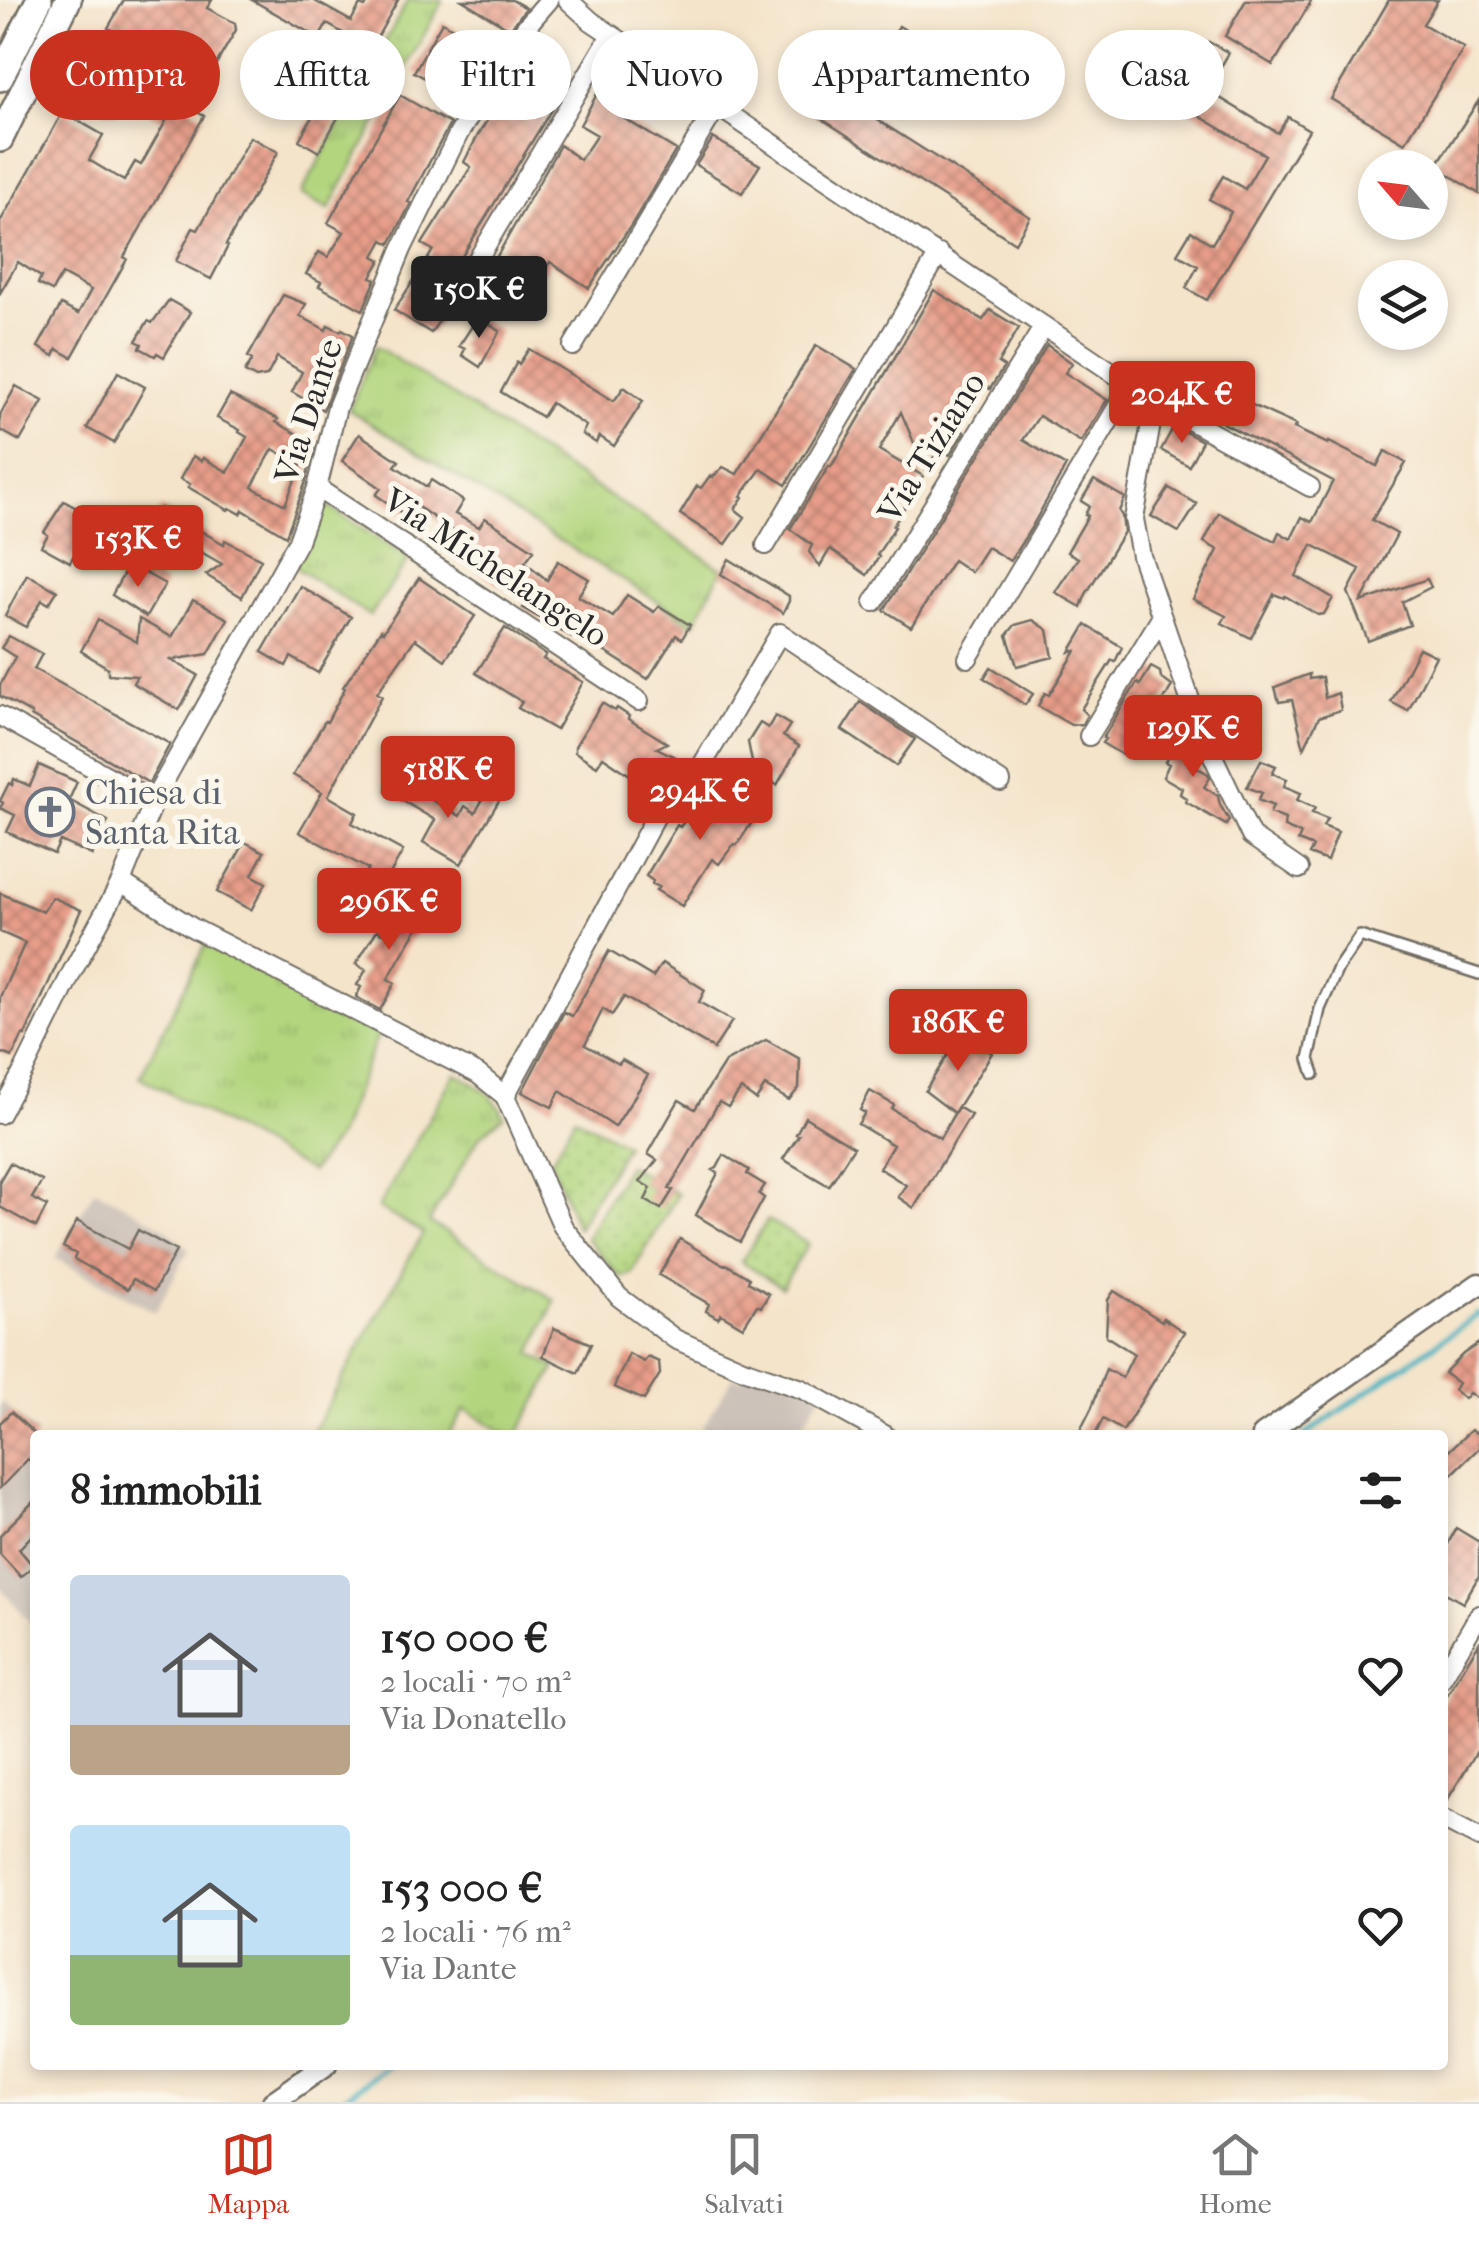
<!DOCTYPE html>
<html lang="it">
<head>
<meta charset="utf-8">
<style>
  :root { --surface:#fff; --page:#f2f2f2; --text:#222; --muted:#767676; --line:#e0e0e0; --accent:#c8321e }
  body { margin:0; font-family:"IM FELL French Canon",serif; background:var(--page); color:var(--text); height:100vh; display:flex; flex-direction:column; font-size:38px; white-space:nowrap }
  * { box-sizing:border-box; margin:0 }
  p { font-size:32px; color:var(--muted) }
  .icon { flex:none; width:55px; height:55px; fill:none; stroke:currentColor; stroke-width:2; stroke-linecap:round; stroke-linejoin:round }
  .map { position:relative; flex:1; overflow:hidden }
  .drawer { position:absolute; left:30px; top:1430px; width:1418px; height:640px; display:flex; flex-direction:column; background:var(--surface); border-radius:10px; box-shadow:0 5px 15px #0003 }
  .drawer>* { flex:none }
  .guide { position:absolute; left:30px; top:30px; width:1420px; height:90px; display:flex; gap:20px }
  .needle { width:65px; rotate:298deg }
  .tools { position:absolute; left:1358px; top:150px; display:grid; gap:20px }
  .tools a { display:grid; place-items:center; width:90px; height:90px; border-radius:50%; background:var(--surface); box-shadow:0 5px 15px #0003; font-size:50px }
  .price { position:absolute; translate:-50% -85px; padding:0 22px; border-radius:10px; background:var(--accent); color:#fff; font-size:32px; line-height:65px; filter:drop-shadow(0 2px 5px #0008) }
  .price::after { content:''; position:absolute; left:50%; top:60px; width:30px; height:22px; margin-left:-15px; background:inherit; clip-path:polygon(0 0,100% 0,50% 100%) }
  .price.on { background:#222; color:#fff }
  ul { padding:0; list-style:none }
  li { display:flex; align-items:center; gap:30px; height:250px; padding:0 40px }
  li span { display:grid; place-items:center; flex:none; width:280px; height:200px; border-radius:10px; color:#555 }
  li>.icon { margin-inline-start:auto }
  span .icon { width:120px; height:120px; fill:#fffc; stroke-width:1 }
  li b { font-size:42px }
  h2 { display:flex; justify-content:space-between; align-items:center; height:120px; padding:0 40px; font-size:42px }
  .tag { padding:0 35px; border-radius:45px; background:var(--surface); box-shadow:0 5px 15px #0003; font-size:35px; line-height:90px }
  .tag.on { background:var(--accent); color:#fff }
  .dock { display:flex; justify-content:space-around; align-items:center; height:140px; border-top:2px solid var(--line); background:var(--surface); font-size:28px; color:var(--muted) }
  .dock a { display:grid; justify-items:center; gap:5px }
  .dock .on { color:var(--accent) }
  .map>svg:first-child { display:block }
  .industrial { fill:#cdc2b9 }
  .grass { fill:url(#grass-tufts); stroke:#6e8054; stroke-width:2.5 }
  .garden { fill:url(#garden-dots); stroke:#6e8054; stroke-width:2.5 }
  .lines { fill:none; stroke-linecap:round; stroke-linejoin:round }
  .stream { stroke:#47b4c3; stroke-width:5 }
  .building { fill:url(#building-cross-hatch); fill-rule:evenodd }
  .service-casing { stroke:#716c63; stroke-width:14 }
  .minor-casing { stroke:#716c63; stroke-width:22 }
  .tertiary-casing { stroke:#716c63; stroke-width:25 }
  .primary-casing { stroke:#716c63; stroke-width:30 }
  .service { stroke:#fff; stroke-width:9 }
  .minor { stroke:#fff; stroke-width:18 }
  .tertiary { stroke:#fff; stroke-width:20 }
  .primary { stroke:#fff; stroke-width:25 }
  .labels { text-anchor:middle; stroke-width:10; stroke-linejoin:round; paint-order:stroke }
  .street-label { font-size:35px; fill:#2b2b2b; stroke:#fbf7ec }
  .worship-label { font-size:35px; fill:#5b616d; stroke:#fbf7ec; text-anchor:start }
</style>
</head>
<body>
<div class="map">
<svg width="1479" height="2102" viewBox="0 0 1479 2102">
  <defs>
    <pattern id="grass-tufts" width="24" height="20" patternUnits="userSpaceOnUse" patternTransform="scale(2.5)"><rect width="24" height="20" fill="#b2d57e"/><path d="M3 7l-1-3M5 7V3M7 7l1-3M15 17l-1-3M17 17v-4M19 17l1-3" fill="none" stroke="#99b76d"/></pattern>
    <pattern id="garden-dots" width="8" height="8" patternUnits="userSpaceOnUse" patternTransform="scale(2.5)"><rect width="8" height="8" fill="#b2d57e"/><path d="M2 2h.1M6 6h.1" fill="none" stroke="#99b76d" stroke-width="1.8" stroke-linecap="round"/></pattern>
    <pattern id="building-cross-hatch" width="8" height="8" patternUnits="userSpaceOnUse" patternTransform="scale(2.5)"><rect width="8" height="8" fill="#e79d89"/><path d="M0 0l8 8M0 8l8-8" fill="none" stroke="#bb8070"/></pattern>
  </defs>
  <rect width="100%" height="100%" fill="#fbf7ec"/>
  <filter id="ink" filterUnits="userSpaceOnUse"><feTurbulence type="fractalNoise" baseFrequency=".01" numOctaves="2"/><feDisplacementMap in="SourceGraphic" scale="20" xChannelSelector="R" yChannelSelector="G"/><feConvolveMatrix kernelMatrix="1 2 1 2 8 2 1 2 1" color-interpolation-filters="sRGB"/></filter>
  <filter id="wash" filterUnits="userSpaceOnUse"><feTurbulence type="fractalNoise" baseFrequency=".0048" numOctaves="4" result="noise"/><feDisplacementMap in="SourceGraphic" scale="40" xChannelSelector="R" yChannelSelector="G"/><feGaussianBlur stdDeviation="2.25" result="paint"/><feColorMatrix in="noise" values="0 0 0 0 0 0 0 0 0 0 0 0 0 0 0 0 0 1.4 0 .05"/><feComposite in="paint" operator="in"/></filter>
  <g filter="url(#wash)">
    <rect width="100%" height="100%" fill="#f4e4ca"/>
    <path class="industrial" d="M95,1189L162,1226L189,1249L155,1312L55,1258Z
      M752,1358L824,1389L797,1435H698L733,1377L742,1379Z
      M0,1401L38,1435H35V1628L0,1587Z"/>
    <path class="grass" d="M408,0H443L329,209L301,194Z
      M376,346L722,569L694,624L349,410Z
      M321,502L409,559L370,616L295,567Z
      M206,944L379,1032L338,1136L311,1172L140,1077Z
      M455,1073C475,1084 495,1094 504,1116L479,1137L429,1222L555,1300L531,1354L556,1367L517,1435H509L465,1409L449,1435H311L423,1233L378,1208Z"/>
    <path class="garden" d="M575,1117L626,1145L577,1228L551,1161Z
      M628,1165L678,1194L632,1273L621,1277L586,1238Z
      M768,1220L808,1244L782,1287L741,1262Z"/>
    <g class="lines">
      <path class="stream" d="M1305,1435L1479,1314
        M337,2102L390,2065"/>
    </g>
    <g id="blocks">
      <path class="building" d="M124,0H212L207,8L235,23L236,30L207,80L177,62L175,65L108,28Z
        M252,0H313L351,21L360,5L365,7L369,0H398L374,43L362,36L359,42L327,24L319,38Z
        M462,0H512L526,8L510,29Z
        M1246,0H1312L1273,65L1225,36Z
        M1389,0H1438L1423,24L1464,48L1405,143L1331,99Z
        M442,22L495,51L465,100L414,72Z
        M899,26L929,44L904,79L877,62Z
        M1209,42L1229,53L1207,90L1278,133L1288,117L1309,130L1207,300L1186,288L1198,266L1177,254L1191,231L1212,244L1231,212L1209,199L1223,176L1245,189L1265,155L1174,101Z
        M96,56L117,67L126,64V70L204,116L124,257L127,259L72,357L57,349L54,356L38,347L61,305L78,314L91,290L62,274L52,291L38,284L41,277L18,262L0,293V222L63,112L103,135L89,160L124,181L135,162L141,165L166,121L131,103L116,113L71,101Z
        M609,72L641,92L625,119L676,150L632,224L589,288L550,262L542,274L533,268L510,306L479,288L560,145L580,160L597,135L580,125Z
        M802,72L1030,217L1015,243L786,96Z
        M535,73L564,89L458,263L451,258L443,270L426,262L433,250L422,244L471,167L464,162L478,135L496,106L509,115Z
        M334,79L353,90L319,152L299,140Z
        M400,95L450,124L408,202L411,203L390,244L383,240L374,256L381,260L371,277L376,279L363,310L319,286L321,282L306,274L319,252L328,257L344,232L328,223Z
        M1479,100V194L1436,166Z
        M250,137L278,152L226,245L228,246L211,279L176,261L193,228L198,230Z
        M713,138L760,165L742,193L696,165Z
        M414,280L451,303L431,333L394,310Z
        M934,290L983,320L990,310L1019,328L998,363L1004,367L990,389L981,383L953,425L964,432L950,455L940,449L925,469L901,412L879,450L923,476L893,526L895,527L877,555L879,557L867,575L830,549L820,566L809,552L812,545L790,529L829,466L831,467Z
        M283,295L306,304L300,316L326,330L328,325L340,331L342,329L353,335L323,410L292,392L302,372L277,357L267,376L256,378L245,372L252,360L248,357Z
        M169,300L190,312L164,357L157,353L155,356L140,348L142,344L136,341L148,321L152,323Z
        M478,317L500,331L480,367L462,355L465,349L459,346Z
        M816,345L856,369L786,485L761,469L741,496L743,497L735,509L745,517L726,544L680,514L697,486L701,488L710,476L713,477L723,467L737,474Z
        M1047,345L1072,363L1065,373L1107,400L1081,442L1039,416L1023,440L1066,466L1031,528L1010,561L987,547L971,572L953,560L911,627L884,610Z
        M529,349L614,401L624,387L643,401L614,446L599,436L596,443L582,434L586,426L551,403L542,417L501,392L517,362L519,364Z
        M1191,369L1256,407L1296,425L1294,428L1328,444L1329,442L1377,466L1385,451L1406,463L1372,520L1397,534L1361,602L1427,579L1431,587L1402,602L1410,625L1368,641L1348,592L1360,569L1312,545L1296,576L1333,598L1324,614L1318,615L1285,596L1284,598L1274,594L1251,638L1222,623L1226,616L1193,599L1218,550L1204,542L1219,513L1275,541L1279,532L1291,539L1302,517L1312,522L1333,481L1176,398Z
        M118,372L145,387L114,443L87,428Z
        M16,386L43,401L20,441L0,430V415Z
        M230,395L278,419L276,422L315,444L305,484L286,536L243,510L241,514L230,508L228,510L188,487L190,484L180,479L193,456L201,461L203,458L228,472L247,437L239,432L240,430L217,418ZM273,449L301,465L285,505L252,487Z
        M1174,426L1202,441L1189,466L1161,450Z
        M359,434L399,461L395,466L427,487L431,480L463,501L455,514L479,527L485,518L534,550L525,562L547,580L558,561L589,579L578,596L613,617L627,595L654,612L659,606L690,625L682,639L676,635L648,679L577,634L574,638L523,608L528,601L502,584L500,586L457,554L467,540L415,505L407,516L376,495L381,488L342,461Z
        M1094,480L1125,498L1119,511L1122,516L1124,532L1086,594L1081,607L1055,592L1078,558L1067,552L1088,516L1085,515L1089,506L1081,501Z
        M1169,488L1197,504L1179,532L1151,516Z
        M64,501L96,519L70,562L41,546L48,535L44,532Z
        M161,508L184,521L197,522V529L224,544L225,540L261,559L242,597L206,575L222,564L187,544L178,561L144,539Z
        M729,559L789,596V601L783,613L721,574Z
        M129,564L165,584L146,617L112,595Z
        M27,574L57,591L49,604L42,600L26,627L5,616Z
        M419,578L475,616L445,660L415,639L377,693L382,696L328,796L357,813L352,823L403,851L379,893L361,882L368,869L299,832L322,792L293,775L325,721L327,722L345,688L343,687L381,630L383,632Z
        M300,586L351,617L318,673L291,657L286,666L262,652Z
        M193,600L228,619L208,654L171,660L198,675L179,710L133,683L137,676L108,674V668L81,651L98,620L137,642L139,619L172,637Z
        M1033,620L1048,630L1053,657L1017,666L1007,635L1015,625Z
        M1086,625L1122,647L1115,662L1112,660L1081,709L1087,715L1082,724L1071,725L1038,706L1045,693L1049,695L1076,651L1070,652Z
        M505,628L546,655L543,659L583,682L556,730L518,708L522,702L476,673Z
        M9,636L42,654L34,669L170,744L149,783L31,716L32,714L0,696V685L15,657L1,648Z
        M1419,648L1436,656L1408,711L1391,702Z
        M991,667L1033,694L1025,705L984,678Z
        M1151,667L1160,672L1161,678L1172,686L1160,706L1182,719L1174,732L1149,718L1126,757L1102,743L1105,739L1103,738L1124,703L1137,683L1140,685Z
        M1309,674V679L1322,677L1325,698L1338,693L1341,710L1319,717L1304,748L1292,700L1279,702L1275,687Z
        M860,702L915,739L896,766L842,730Z
        M602,703L615,711L617,708L629,716L628,719L667,743L657,748L675,757L677,761L663,786L648,776L642,783L603,757L597,766L575,752V746Z
        M775,716L790,725L783,736L799,746L777,785L754,772L748,742L760,723L768,728Z
        M1182,733L1190,738L1193,742L1190,747L1197,752L1193,765L1208,774L1210,778L1204,787L1218,796L1220,805L1229,820L1226,825L1186,802L1187,799L1180,794L1182,788L1163,777L1169,764L1165,762Z
        M1261,760L1276,766L1272,773L1287,779L1284,786L1301,793L1297,800L1315,808L1312,813L1327,819L1323,826L1338,832L1327,861L1309,854L1313,847L1298,841L1301,834L1284,827L1285,819L1270,813L1273,806L1258,800L1262,793L1247,787Z
        M39,765L77,782L69,800L108,821L92,855L60,841L54,854L7,832L15,815L0,808L3,803L0,801L9,783L12,785L14,779L30,786Z
        M394,778L460,816L465,806L475,813L487,792L500,799L461,864L423,842L435,820L386,791Z
        M712,783L758,813L737,845L734,844L719,864L712,859L682,906L656,890L659,887L652,884L653,881L646,876L677,825L680,827Z
        M245,842L264,852L252,875L266,883L251,910L217,892Z
        M0,893L43,912L52,897L81,910L25,1036L23,1035L12,1057L0,1052V997L25,943L0,932Z
        M418,898L438,908L431,920L425,916L408,944L388,979L395,983L380,1010L356,997L361,987L357,985L366,970L356,964L377,930L382,933L393,911L407,920Z
        M609,951L653,977L662,963L705,990L699,1002L732,1021L714,1049L624,997L612,1015L603,1009L585,1045L619,1064L622,1060L648,1075L615,1127L560,1091L552,1107L522,1092L564,1012L572,1016Z
        M959,1037L975,1047L977,1044L992,1053L954,1113L925,1091Z
        M766,1040L800,1059L799,1088L789,1100L765,1086L756,1100L741,1089L728,1107L719,1102L669,1189L673,1190L661,1209L645,1200L651,1188L640,1182L657,1160L648,1154L679,1100L695,1109L725,1062Z
        M870,1091L894,1105L892,1109L940,1138L958,1107L971,1115L914,1208L898,1197L906,1185L879,1168L893,1145L858,1124L865,1113L860,1110Z
        M805,1117L854,1147L829,1186L783,1159L799,1135L796,1134Z
        M724,1155L749,1170L747,1174L765,1185L759,1194L764,1198L740,1242L696,1215L718,1173L713,1170L717,1168Z
        M10,1163L42,1181L32,1198L47,1206L36,1227L0,1207V1180Z
        M77,1221L128,1249L138,1230L176,1251L154,1291L133,1279L128,1289L74,1259L76,1254L63,1247Z
        M680,1239L718,1262L725,1265L726,1264L749,1278L748,1282L769,1294L761,1307L757,1305L743,1327L721,1314L718,1318L706,1311L709,1304L659,1275Z
        M1114,1291L1162,1321L1163,1318L1184,1332L1123,1431L1103,1419L1095,1435H1078L1092,1407L1106,1369L1122,1378L1134,1354L1106,1336L1108,1300Z
        M554,1328L591,1344L578,1373L543,1356Z
        M1479,1343V1400L1469,1393L1464,1399L1454,1390L1458,1383L1444,1373L1463,1354Z
        M629,1354L644,1362L648,1357L659,1362L660,1374L644,1400L614,1387Z
        M11,1412L35,1434V1465L28,1459L0,1488V1423Z
        M1471,1430L1479,1435V1448L1442,1484V1457Z
        M35,1500V1532L19,1549L33,1566L21,1577L0,1554V1535Z
        M1456,1528L1479,1542V1576L1463,1603L1442,1591V1545L1448,1544Z
        M1479,1643V1748L1443,1807L1442,1703Z"/>
    </g>
  </g>
  <g filter="url(#ink)">
    <use href="#blocks" fill-opacity="0" stroke="#716c63" stroke-width="2.5"/>
    <g class="lines">
      <g class="service-casing">
        <path id="service" d="M1314,1074L1309,1059L1320,1009L1338,968L1360,936L1479,974"/>
      </g>
      <g class="minor-casing">
        <path id="minor" d="M568,0L591,21L1155,401L1310,487
          M466,279L611,35
          M573,346L717,106
          M1155,401L1134,519L1141,556L1200,729L1251,836L1299,869
          M317,488L639,701
          M766,545L939,254
          M874,602L1044,326
          M968,658L1131,384
          M0,716L154,802
          M1089,736L1161,618
          M121,882L193,928L478,1074L505,1096L563,1227L619,1297L675,1339L743,1369L802,1389L885,1435
          M505,1096L658,812L698,772L780,633L1001,782
          M0,1114L25,1068L72,972L121,882L157,794L298,541L317,488L337,407L402,249L459,133L525,28L549,0
          M1442,1678L1479,1615
          M1442,1819L1479,1838"/>
      </g>
      <g class="tertiary-casing">
        <path id="tertiary" d="M1263,1435L1479,1284
          M273,2102L326,2065"/>
      </g>
      <g class="primary-casing">
        <path id="primary" d="M0,78L39,0
          M0,139L68,0"/>
      </g>
      <use href="#service" class="service"/>
      <use href="#minor" class="minor"/>
      <use href="#tertiary" class="tertiary"/>
      <use href="#primary" class="primary"/>
    </g>
  </g>
  <defs>
    <g id="church-ring" transform="scale(2.5)"><circle r="9.5" fill="#fbf7ec" stroke="#6b7280" stroke-width="1.5"/><path d="M-1.2-6h2.4v3.5h3.3v2.4h-3.3V6h-2.4V-.1h-3.3v-2.4h3.3Z" fill="#6b7280"/></g>
  </defs>
  <g fill-rule="evenodd">
    <use href="#church-ring" x="50" y="812"/>
  </g>
  <g class="labels">
    <g class="street-label">
      <text transform="translate(308 411) rotate(-72)" y="12">Via Dante</text>
      <text transform="translate(931 447) rotate(-58)" y="12">Via Tiziano</text>
      <text transform="translate(496 567) rotate(33)" y="12">Via Michelangelo</text>
    </g>
    <g class="worship-label">
      <text x="85" y="804">Chiesa di<tspan x="85" dy="40">Santa Rita</tspan></text>
    </g>
  </g>
</svg>
<div class="tools">
<a><svg class="needle" viewBox="-14 -14 28 28"><path d="M0-13l5 13h-10z" fill="#e53935"/><path d="M0 13l5-13h-10z" fill="#767676"/></svg></a>
<a><svg class="icon" aria-label="layers" viewBox="0 0 24 24"><path d="M12 4l9 5-9 5-9-5zM3 14l9 5 9-5"/></svg></a>
</div>
<b class="price on" style="left:479px;top:341px">150K €</b>
<b class="price" style="left:1182px;top:446px">204K €</b>
<b class="price" style="left:138px;top:590px">153K €</b>
<b class="price" style="left:1193px;top:780px">129K €</b>
<b class="price" style="left:448px;top:821px">518K €</b>
<b class="price" style="left:700px;top:843px">294K €</b>
<b class="price" style="left:389px;top:953px">296K €</b>
<b class="price" style="left:958px;top:1074px">186K €</b>
<div class="guide">
<a class="tag on">Compra</a>
<a class="tag">Affitta</a>
<a class="tag">Filtri</a>
<a class="tag">Nuovo</a>
<a class="tag">Appartamento</a>
<a class="tag">Casa</a>
</div>
<section class="drawer">
<h2>8 immobili<svg class="icon" aria-label="filters" viewBox="0 0 24 24"><path d="M4 7h16M4 17h16"/><circle cx="9" cy="7" r="2"/><circle cx="15" cy="17" r="2"/></svg></h2>
<ul>
<li><span style="background:linear-gradient(#c9d6e8 75%,#b9a48a 0)"><svg class="icon" aria-label="home" viewBox="0 0 24 24"><path d="M3 11l9-7 9 7M6 9v11h12V9"/></svg></span><div><b>150 000 €</b><p>2 locali · 70 m²</p><p>Via Donatello</p></div><svg class="icon" aria-label="heart" viewBox="0 0 24 24"><path d="M12 20l-8-8c-3-5 5-10 8-4 3-6 11-1 8 4z"/></svg></li>
<li><span style="background:linear-gradient(#bfe0f5 65%,#8fb573 0)"><svg class="icon" aria-label="home" viewBox="0 0 24 24"><path d="M3 11l9-7 9 7M6 9v11h12V9"/></svg></span><div><b>153 000 €</b><p>2 locali · 76 m²</p><p>Via Dante</p></div><svg class="icon" aria-label="heart" viewBox="0 0 24 24"><path d="M12 20l-8-8c-3-5 5-10 8-4 3-6 11-1 8 4z"/></svg></li>
</ul>
</section>
</div>
<nav class="dock">
<a class="on"><svg class="icon" aria-label="map" viewBox="0 0 24 24"><path d="M3 6l6-2 6 2 6-2v14l-6 2-6-2-6 2zM9 4v14M15 6v14"/></svg>Mappa</a>
<a><svg class="icon" aria-label="saved" viewBox="0 0 24 24"><path d="M7 4h10v16l-5-4-5 4z"/></svg>Salvati</a>
<a><svg class="icon" aria-label="home" viewBox="0 0 24 24"><path d="M3 11l9-7 9 7M6 9v11h12V9"/></svg>Home</a>
</nav>
</body>
</html>
